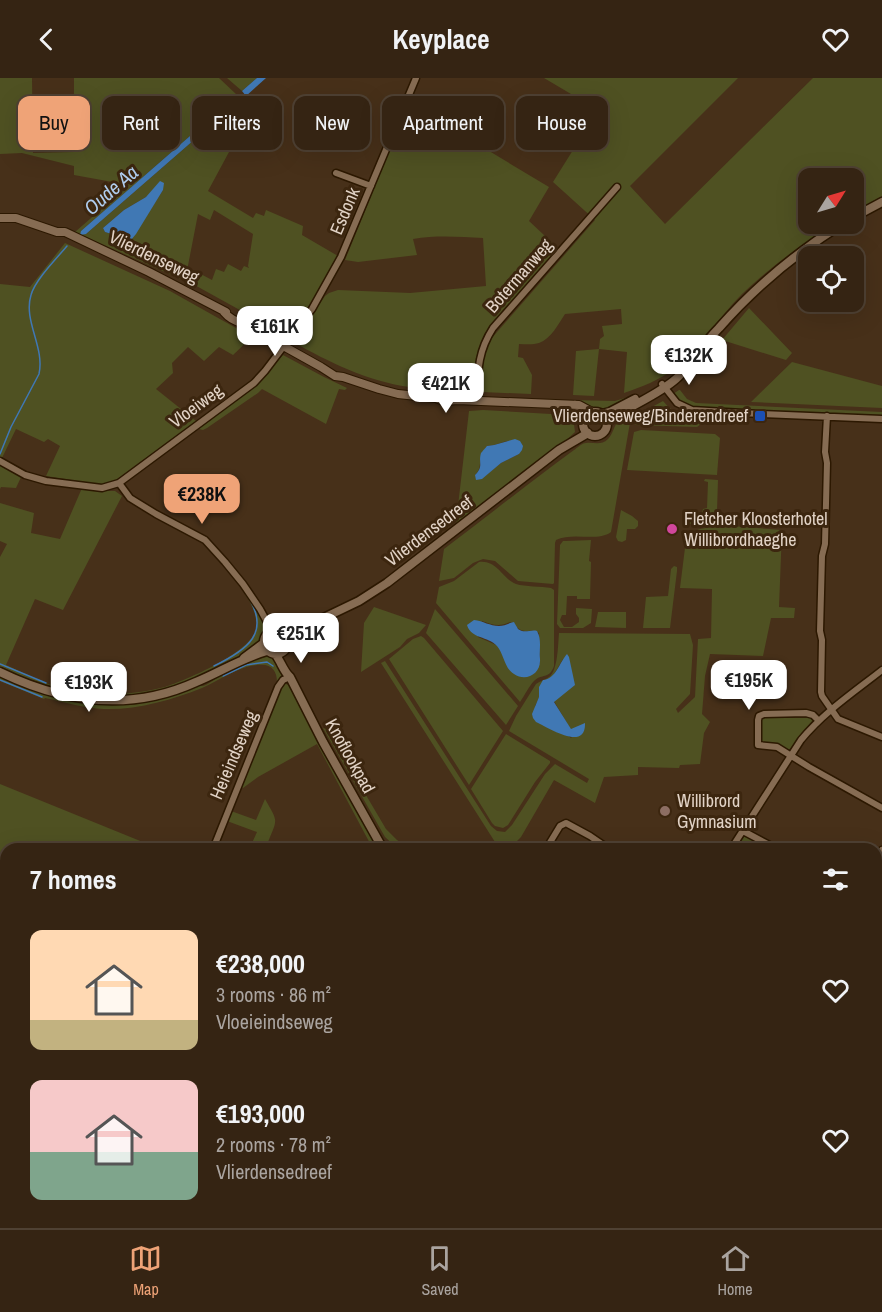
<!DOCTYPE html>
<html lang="en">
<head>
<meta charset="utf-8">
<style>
  :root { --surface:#352413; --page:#3d2c1c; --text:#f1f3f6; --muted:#aaa4a0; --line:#4f4133; --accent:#efa377 }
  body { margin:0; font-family:"Archivo Narrow",sans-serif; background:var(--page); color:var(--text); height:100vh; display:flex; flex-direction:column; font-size:22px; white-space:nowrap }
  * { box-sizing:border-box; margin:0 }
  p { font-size:20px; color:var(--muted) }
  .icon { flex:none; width:33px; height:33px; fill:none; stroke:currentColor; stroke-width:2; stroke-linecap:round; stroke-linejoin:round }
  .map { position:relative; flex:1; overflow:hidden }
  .side { position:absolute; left:0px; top:765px; width:882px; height:386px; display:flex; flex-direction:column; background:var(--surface); border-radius:18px 18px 0 0; box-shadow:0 6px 24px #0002,0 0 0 2px var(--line) }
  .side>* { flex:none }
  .top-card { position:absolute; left:18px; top:18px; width:846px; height:54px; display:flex; gap:12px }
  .needle { width:39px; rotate:53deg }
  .tools { position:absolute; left:798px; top:90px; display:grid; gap:12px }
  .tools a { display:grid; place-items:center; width:66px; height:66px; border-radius:12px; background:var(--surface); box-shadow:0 6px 24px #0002,0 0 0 2px var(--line); font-size:30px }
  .price { position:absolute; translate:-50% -51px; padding:0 14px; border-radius:12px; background:#fff; color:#222; font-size:20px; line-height:39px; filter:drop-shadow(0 2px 3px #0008) }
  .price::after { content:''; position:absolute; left:50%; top:36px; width:18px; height:14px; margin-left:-9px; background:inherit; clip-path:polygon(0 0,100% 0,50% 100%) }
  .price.on { background:var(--accent); color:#111 }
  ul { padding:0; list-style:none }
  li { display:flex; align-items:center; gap:18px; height:150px; padding:0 30px }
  li span { display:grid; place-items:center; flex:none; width:168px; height:120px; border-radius:12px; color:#555 }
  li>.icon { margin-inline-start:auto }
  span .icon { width:72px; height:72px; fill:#fffc; stroke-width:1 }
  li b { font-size:26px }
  h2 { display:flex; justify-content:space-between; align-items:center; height:72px; padding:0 30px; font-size:26px }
  .pill { padding:0 21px; border-radius:12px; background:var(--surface); box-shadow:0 6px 24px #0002,0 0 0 2px var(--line); font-size:21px; line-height:54px }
  .pill.on { background:var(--accent); color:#111 }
  header { display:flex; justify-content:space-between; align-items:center; height:78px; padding:0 30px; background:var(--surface); font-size:27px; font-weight:800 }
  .dock { display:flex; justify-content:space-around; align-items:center; height:84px; border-top:2px solid var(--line); background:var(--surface); font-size:16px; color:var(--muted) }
  .dock a { display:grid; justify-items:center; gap:3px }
  .dock .on { color:var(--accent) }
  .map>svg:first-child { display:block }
  .green { fill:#4f5122; fill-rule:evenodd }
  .water { fill:#4078b4 }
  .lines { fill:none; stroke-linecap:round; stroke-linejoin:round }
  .stream { stroke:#4078b4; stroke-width:1.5 }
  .minor-casing { stroke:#2c1801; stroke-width:9 }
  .tertiary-casing { stroke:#2c1801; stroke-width:10 }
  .secondary-casing { stroke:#2c1801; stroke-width:11 }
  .minor { stroke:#866c53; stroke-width:6 }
  .tertiary { stroke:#866c53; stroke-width:8 }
  .secondary { stroke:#866c53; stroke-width:8 }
  .transit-dot { fill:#1a4fb4; stroke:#3c260f; stroke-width:2 }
  .hotel-dot { fill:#d1479c; stroke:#3c260f; stroke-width:2 }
  .education-dot { fill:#8d6e63; stroke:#3c260f; stroke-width:2 }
  .labels { text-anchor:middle; stroke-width:6; stroke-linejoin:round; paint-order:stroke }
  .street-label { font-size:18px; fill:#e2d3c6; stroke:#3c260f }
  .poi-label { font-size:18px; fill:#e2d3c6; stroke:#3c260f; text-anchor:start }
  .water-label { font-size:20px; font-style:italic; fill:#b0cdee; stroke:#3c260f }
</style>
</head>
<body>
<header><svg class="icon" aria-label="back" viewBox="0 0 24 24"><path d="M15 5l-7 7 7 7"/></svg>Keyplace<svg class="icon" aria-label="heart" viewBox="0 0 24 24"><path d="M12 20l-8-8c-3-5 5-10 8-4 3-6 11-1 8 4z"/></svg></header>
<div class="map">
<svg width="882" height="1150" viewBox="0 0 882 1150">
  <rect width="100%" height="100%" fill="#473019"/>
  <path class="green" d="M0,0H32L33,75L74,74V0H219L237,17L81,153L86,156L241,21L250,35L208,113L253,140L256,135L264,138L266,132L303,148L302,157L338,178L311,225L285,259L238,231L191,205L195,193L212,202L216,191L224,194L228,186L241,193L244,188L249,190L248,188L253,156L214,132L210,142L198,136L185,203L75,154L129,107L74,97V88L22,75L0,76ZM163,112L131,162L105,154L103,150L124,132L146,119Z
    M227,0H257L242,13Z
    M544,0H738L630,108L665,146L813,0H882V118L854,134V100H808V146H833C801,167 770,189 742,216C718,240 700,270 674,291C660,302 641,309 624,315L627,274L599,271L594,318L573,317L576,273L599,271L600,261L604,258L602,248L622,246L621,231L565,236C559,245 551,261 539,265C533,267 525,266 519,266L518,279L523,280L532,297L531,316L482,314L483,276L490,262L595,142L553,104L598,32Z
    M409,25L549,109L529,143L559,171L485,257C474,275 475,293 473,313C452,312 430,312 409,309C367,303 329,284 293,264L325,218L329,215L338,212L410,215L486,208L483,160C460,159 437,157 413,161L417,177L358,184L345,182Z
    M65,165L170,213L252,259L233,277L219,269L204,283L188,269L172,285L173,295L156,311L196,343L113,404L103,407L46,398L60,368L48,361L44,364L16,351L1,382L0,381V206L30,209Z
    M749,230L792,275L786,282L722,262Z
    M283,277L324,299L347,310L345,312L339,311L326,346L262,311L258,315L207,350L203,352L199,351L263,301L275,285Z
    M792,284L882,308V330L751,324Z
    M679,312H680L687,321L696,325L882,334V339L753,334L703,330L686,327L677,321L673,316Z
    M631,318C618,327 605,336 589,329C582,327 578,323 570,322L615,323Z
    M663,323C674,336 684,340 700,341L701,346L697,349L635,347L639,336Z
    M483,332L568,337L573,339L575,354L559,369L456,445L469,333ZM507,363L519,376L501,385L485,398L475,397C481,391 479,388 481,380C481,376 485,371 487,368L494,367Z
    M631,339L611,454C598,464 572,454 556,462L555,465L554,505L553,506L518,503L495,483L483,481L473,485L454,500L439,503L444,471C488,438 530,404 574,372C577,370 582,365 586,365C594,364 601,368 608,361C613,356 613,350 617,345Z
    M641,352L715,356L720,360L717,397L627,392L634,354Z
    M0,386L22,397L16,410L1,409L0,411Z
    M705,401L718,402L717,433L709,443L689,446L685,444V434L702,435L703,431L707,430L708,404L704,403Z
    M82,410L106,413H115L122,418L63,532L35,521L6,587C26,596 53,610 74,614C83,616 93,616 102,616C123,617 145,614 165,609C186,602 252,574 256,551C258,539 252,526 245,517L248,515L261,538L262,543L264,542L266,550L262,562L245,575L216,592L166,612L111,621L54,613L0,591V479L7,466L0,463V425L34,435L31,455L60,461Z
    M621,432L632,438L638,443V448L635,451H627L626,462L622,464L618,463L616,459Z
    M716,445L718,447L782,452L779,529L795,530L794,540H771L763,578L710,576L705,598L702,636L710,644L704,655L700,686L680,687L679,690L638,689V697L604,699L595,725L554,702L521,759L509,771H487L495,764L381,585L385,583L491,748L497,753L505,754L512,747L545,696L555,686L587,705L589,701L509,653L516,638L536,606C540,603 545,602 549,599C558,593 558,566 559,555L690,556L693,567L690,616L676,631L678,635L695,619L698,561L711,560L712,511L680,510L685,470L691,469C693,444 699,456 716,445ZM563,581L554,623L571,652L584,646L571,660L535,628L548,602L553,598Z
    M591,462L589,483L591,484L590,521H577V518H567L566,537H562L560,542L564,549H572L579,544V540L576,536V530L592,531L591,545L583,550H560L557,546L560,467L563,463H566Z
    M479,484C498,482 502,501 516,506C525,509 541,508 551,510L554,512V588C549,602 542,595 534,603C529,608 525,617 520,624L436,525L439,509L454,503ZM482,543C492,547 500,549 510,544C516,546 516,550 521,552C528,555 531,550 539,555L540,586L478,559Z
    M674,488L677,489V493L670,550H643L646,519L668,518L671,491Z
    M374,529L426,547L419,555L407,561L400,569L361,594L364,545Z
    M435,531L518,628L506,647L426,555Z
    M598,534H626V550L595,549Z
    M268 564a8 8 0 1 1 16 0a8 8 0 1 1-16 0Z
    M421,558L424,560L503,653L469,707L389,581L413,561Z
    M268,576L274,579L283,595L277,604C277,592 271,585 257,587C237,589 221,602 202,610C172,622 137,632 104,631C84,630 64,624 45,620L44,621L0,603V597C49,619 95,635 150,622C165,619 179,611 194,608C197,608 200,608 203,608C212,605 218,598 226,593C239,585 253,581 268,576Z
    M282,606H286L291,608L379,771H373L317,666L258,699L243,710L240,709Z
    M764,640H812L813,642L789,672L760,666L759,644Z
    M323,650L331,652L330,656L386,751L397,762L411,771H398L385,759Z
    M506,656L550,683V685L535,704L508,747L503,750L495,748L492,745L471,711Z
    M0,706L160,771H6V890L0,892Z
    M265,721C278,744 278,740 268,764L284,771H227L216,767L219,762L238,769L243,763L252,765L257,754L227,743L231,733L256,742Z
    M745,756L775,771H734Z
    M876,825L882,828V879L876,876Z
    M6,982V1144H235L239,1150H0V983Z
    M681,1144L759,1145L773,1150H678Z
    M249,1145L474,1144L480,1150H249Z"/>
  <path class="water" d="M257,0H266L246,18L242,13Z
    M237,17L241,21L86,156L80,157L81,153Z
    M160,103L164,105L163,112L136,156L131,162L105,154L103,150L124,132L146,119Z
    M515,361L520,363L523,368L522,372L519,376L501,385L482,401L476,402L475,397C484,388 478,385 481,375C482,374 486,369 487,368L494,367Z
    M474,542C483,543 490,548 499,548C504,548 509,545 514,544C515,546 517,549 518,551C524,556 531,551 537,553C542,561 539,572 540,581C541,596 526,604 514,596C504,590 504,576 497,568C488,558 471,561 467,547Z
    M567,576L569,579L575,607L554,624L571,651L585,645C586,674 549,650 536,644L533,640L532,636L539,619V609L543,602C556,601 559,585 567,576Z"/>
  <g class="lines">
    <path class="stream" d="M0,376L11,349L39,296C45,269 23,243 31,217C35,202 57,180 67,168
      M0,586L46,605
      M214,588C247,572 272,555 247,517
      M223,598L246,587L267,584L273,588
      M0,602L42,619
      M0,1081L6,1100
      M24,1144L32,1150
      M584,1144L589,1150
      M602,1144L607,1150"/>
    <g class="minor-casing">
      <path id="minor" d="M336,95L371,108
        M662,306L677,325L692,332L760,336L882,341
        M477,323C478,294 477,275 493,250L617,109
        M827,338L825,374L827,385L825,466L822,478L820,553L822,562L821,614L822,618L838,641L882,659
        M0,383L25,397L46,403L102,410L119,405L254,305L265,293L312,231L341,179L416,0
        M119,405L130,420L156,436L205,462L225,484L243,506L260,531L272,553
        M818,642L813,637L806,635L764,636L759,638L758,642V667L777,669L809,689L882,730
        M743,753L777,771
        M393,769L396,771
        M213,771L278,609L283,602L290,599
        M546,771L560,748L566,745L590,758L609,771
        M731,771L801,662C824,634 854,614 882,592
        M876,781L882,772
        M876,819L882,810
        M876,824L882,827
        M0,895L6,894
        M843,1144L851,1150"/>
    </g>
    <g class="tertiary-casing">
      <path id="tertiary" d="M0,140H16L57,154H65L149,194L226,234
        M224,234C229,240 234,243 242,245L321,289L335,298L343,299L379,311L398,316L436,320L444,323L458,322L579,327L592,334
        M575,327L585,339"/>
    </g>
    <g class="secondary-casing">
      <path id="secondary" d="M854,139L882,124
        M583 346a12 12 0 1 1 24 0a12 12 0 1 1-24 0Z
        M602,336L610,334L635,321
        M607,344C629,327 656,319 677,300C683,295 687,288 692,282C701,271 709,260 719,250C755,209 796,175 842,146
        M264 564a12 12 0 1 1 24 0a12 12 0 1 1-24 0Z
        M284,556L309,547L359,523L387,505L559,372L588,355
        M275,576C281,583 283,593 290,599L323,664L383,771
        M244,580L264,565
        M0,594C64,625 130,634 196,604C220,594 242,580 267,573
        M593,1144L597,1150"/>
    </g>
    <use href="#minor" class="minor"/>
    <use href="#tertiary" class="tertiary"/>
    <use href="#secondary" class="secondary"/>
  </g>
  <rect class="transit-dot" x="754" y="332" width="12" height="12" rx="3"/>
  <circle class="hotel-dot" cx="672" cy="451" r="6"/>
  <circle class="education-dot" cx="665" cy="733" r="6"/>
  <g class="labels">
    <g class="street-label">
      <text transform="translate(345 133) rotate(-67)" y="6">Esdonk</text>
      <text transform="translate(154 179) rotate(26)" y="6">Vlierdenseweg</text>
      <text transform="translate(519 198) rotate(-49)" y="6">Botermanweg</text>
      <text transform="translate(196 328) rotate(-36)" y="6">Vloeiweg</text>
      <text transform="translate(429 453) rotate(-37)" y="6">Vlierdensedreef</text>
      <text transform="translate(234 677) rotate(-67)" y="6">Heieindseweg</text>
      <text transform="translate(350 678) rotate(61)" y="6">Knoflookpad</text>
    </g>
    <g class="poi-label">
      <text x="748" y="344" text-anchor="end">Vlierdenseweg/Binderendreef</text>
      <text x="684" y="447">Fletcher Kloosterhotel<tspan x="684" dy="21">Willibrordhaeghe</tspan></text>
      <text x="677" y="729">Willibrord<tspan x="677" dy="21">Gymnasium</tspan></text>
    </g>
    <g class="water-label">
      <text transform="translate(111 112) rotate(-41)" y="7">Oude Aa</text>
    </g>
  </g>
</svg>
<div class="tools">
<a><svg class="needle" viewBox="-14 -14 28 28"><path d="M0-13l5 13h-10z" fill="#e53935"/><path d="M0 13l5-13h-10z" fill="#aaa4a0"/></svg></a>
<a><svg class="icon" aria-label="locate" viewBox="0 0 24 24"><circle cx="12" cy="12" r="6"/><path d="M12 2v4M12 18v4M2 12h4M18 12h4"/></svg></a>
</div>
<b class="price" style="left:275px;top:279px">€161K</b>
<b class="price" style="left:689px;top:308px">€132K</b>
<b class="price" style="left:446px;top:336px">€421K</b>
<b class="price on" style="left:202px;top:447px">€238K</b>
<b class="price" style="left:301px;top:586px">€251K</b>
<b class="price" style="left:749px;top:633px">€195K</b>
<b class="price" style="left:89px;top:635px">€193K</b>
<div class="top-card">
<a class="pill on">Buy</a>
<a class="pill">Rent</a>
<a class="pill">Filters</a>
<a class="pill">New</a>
<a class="pill">Apartment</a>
<a class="pill">House</a>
</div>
<section class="side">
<h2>7 homes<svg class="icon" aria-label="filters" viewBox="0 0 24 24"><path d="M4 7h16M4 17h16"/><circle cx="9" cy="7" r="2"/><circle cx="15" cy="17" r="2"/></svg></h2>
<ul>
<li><span style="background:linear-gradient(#ffd9b3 75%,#c2b280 0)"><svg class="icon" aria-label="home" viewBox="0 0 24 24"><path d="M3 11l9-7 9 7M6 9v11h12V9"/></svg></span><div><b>€238,000</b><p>3 rooms · 86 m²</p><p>Vloeieindseweg</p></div><svg class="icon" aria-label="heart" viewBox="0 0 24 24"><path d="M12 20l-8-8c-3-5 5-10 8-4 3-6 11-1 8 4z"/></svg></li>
<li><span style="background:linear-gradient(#f6c9c9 60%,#7fa58c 0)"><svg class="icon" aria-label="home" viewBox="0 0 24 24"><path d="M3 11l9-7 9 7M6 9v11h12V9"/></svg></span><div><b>€193,000</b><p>2 rooms · 78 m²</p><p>Vlierdensedreef</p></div><svg class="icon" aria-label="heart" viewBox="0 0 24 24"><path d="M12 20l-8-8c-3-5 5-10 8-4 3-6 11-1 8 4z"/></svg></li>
</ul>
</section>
</div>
<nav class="dock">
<a class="on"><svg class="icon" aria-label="map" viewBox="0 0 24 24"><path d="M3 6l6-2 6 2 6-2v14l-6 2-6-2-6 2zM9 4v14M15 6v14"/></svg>Map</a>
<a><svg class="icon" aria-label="saved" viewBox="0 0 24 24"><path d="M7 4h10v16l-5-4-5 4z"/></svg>Saved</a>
<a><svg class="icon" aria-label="home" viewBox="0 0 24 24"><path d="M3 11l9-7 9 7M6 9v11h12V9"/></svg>Home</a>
</nav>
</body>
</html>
